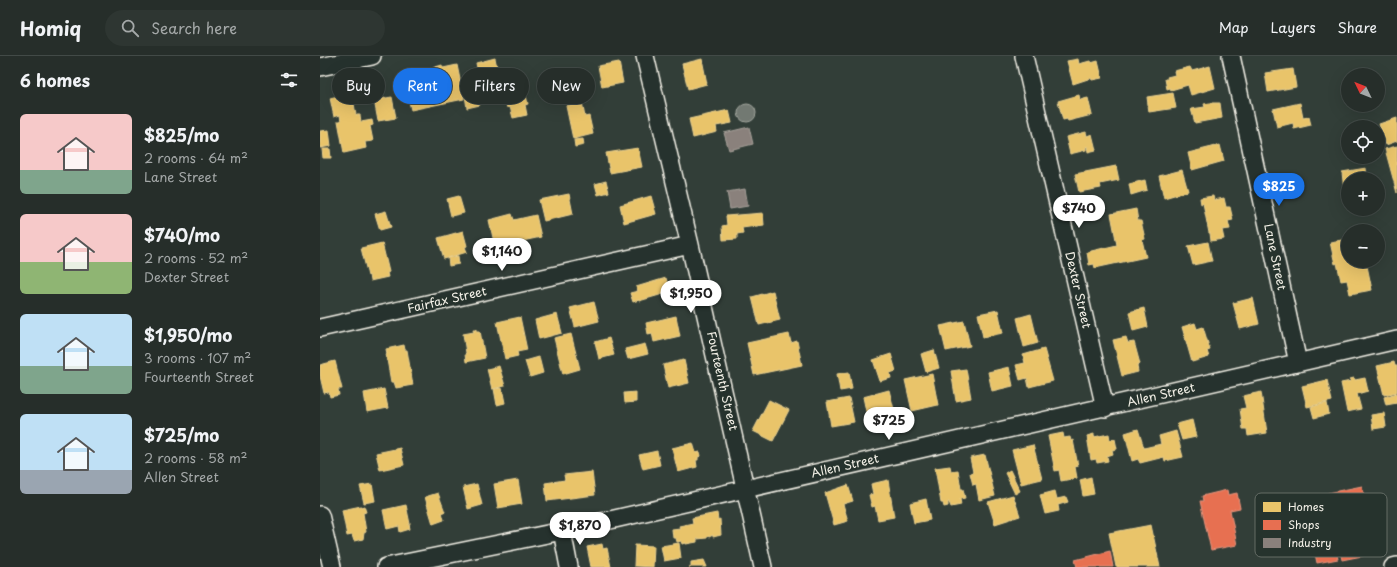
<!DOCTYPE html>
<html lang="en">
<head>
<meta charset="utf-8">
<style>
  :root { --surface:#262e2a; --page:#2e3632; --text:#f1f3f6; --muted:#a4a8a8; --line:#424a47; --accent:#1a73e8 }
  body { margin:0; font-family:"Playpen Sans",sans-serif; background:var(--page); color:var(--text); height:100vh; display:flex; flex-direction:column; font-size:15px; white-space:nowrap }
  * { box-sizing:border-box; margin:0 }
  p { font-size:13px; color:var(--muted) }
  .icon { flex:none; width:22px; height:22px; fill:none; stroke:currentColor; stroke-width:2; stroke-linecap:round; stroke-linejoin:round }
  .map { position:relative; flex:1; overflow:hidden }
  .drawer { display:flex; flex-direction:column; background:var(--surface); width:320px }
  .drawer>* { flex:none }
  .hud { position:absolute; left:12px; top:12px; width:380px; height:36px; display:flex; gap:8px }
  .needle { width:26px; rotate:313deg }
  .controls { position:absolute; left:1021px; top:12px; display:grid; gap:8px }
  .controls a { display:grid; place-items:center; width:44px; height:44px; border-radius:50%; background:var(--surface); box-shadow:0 4px 16px #0002,0 0 0 1px var(--line); font-size:20px }
  .price { position:absolute; translate:-50% -34px; padding:0 9px; border-radius:14px; background:#fff; color:#222; font-size:13px; line-height:26px; filter:drop-shadow(0 1px 2px #0008) }
  .price::after { content:''; position:absolute; left:50%; top:24px; width:12px; height:9px; margin-left:-6px; background:inherit; clip-path:polygon(0 0,100% 0,50% 100%) }
  .price.on { background:var(--accent); color:#fff }
  ul { padding:0; list-style:none }
  li { display:flex; align-items:center; gap:12px; height:100px; padding:0 20px }
  li span { display:grid; place-items:center; flex:none; width:112px; height:80px; border-radius:6px; color:#555 }
  li>.icon { margin-inline-start:auto }
  span .icon { width:48px; height:48px; fill:#fffc; stroke-width:1 }
  li b { font-size:17px }
  h2 { display:flex; justify-content:space-between; align-items:center; height:48px; padding:0 20px; font-size:17px }
  .tag { padding:0 14px; border-radius:18px; background:var(--surface); box-shadow:0 4px 16px #0002,0 0 0 1px var(--line); font-size:14px; line-height:36px }
  .tag.on { background:var(--accent); color:#fff }
  header { display:flex; align-items:center; gap:24px; box-sizing:border-box; height:56px; padding:0 20px; background:var(--surface); border-bottom:1px solid var(--line) }
  header strong { font-size:19px }
  nav { display:flex; gap:22px; margin-inline-start:auto; font-size:14px }
  .search { width:280px; height:36px; background:var(--page); display:flex; align-items:center; gap:10px; box-sizing:border-box; padding:0 14px; border-radius:22px; color:var(--muted); font-size:15px }
  main { display:flex; flex:1; min-height:0 }
  .map>svg:first-child { display:block }
  .water { fill:#727972; stroke:#a6a9a1 }
  .homes { fill:#e9c46a; stroke:#ecd290 }
  .shops { fill:#e76f51; stroke:#eb967e }
  .industry { fill:#8a817c; stroke:#aaa39c }
  .lines { fill:none; stroke-linecap:round; stroke-linejoin:round }
  .minor-casing { stroke:#f4f1e8; stroke-width:20 }
  .minor { stroke:#26332d; stroke-width:17 }
  .labels { text-anchor:middle; stroke-width:4; stroke-linejoin:round; paint-order:stroke }
  .street-label { font-size:12px; fill:#f4f1e8; stroke:#26332d }
  .key { fill:#26332d; stroke:#646c65; stroke-width:1 }
  .key-label { font-size:11px; fill:#f4f1e8 }
</style>
</head>
<body>
<header>
<strong>Homiq</strong>
<div class="search"><svg class="icon" aria-label="search" viewBox="0 0 24 24"><circle cx="10" cy="10" r="6"/><path d="M15 15l6 6"/></svg>Search here</div>
<nav><a>Map</a><a>Layers</a><a>Share</a></nav>
</header>
<main>
<section class="drawer">
<h2>6 homes<svg class="icon" aria-label="filters" viewBox="0 0 24 24"><path d="M4 7h16M4 17h16"/><circle cx="9" cy="7" r="2"/><circle cx="15" cy="17" r="2"/></svg></h2>
<ul>
<li><span style="background:linear-gradient(#f6c9c9 70%,#7fa58c 0)"><svg class="icon" aria-label="home" viewBox="0 0 24 24"><path d="M3 11l9-7 9 7M6 9v11h12V9"/></svg></span><div><b>$825/mo</b><p>2 rooms · 64 m²</p><p>Lane Street</p></div></li>
<li><span style="background:linear-gradient(#f6c9c9 60%,#8fb573 0)"><svg class="icon" aria-label="home" viewBox="0 0 24 24"><path d="M3 11l9-7 9 7M6 9v11h12V9"/></svg></span><div><b>$740/mo</b><p>2 rooms · 52 m²</p><p>Dexter Street</p></div></li>
<li><span style="background:linear-gradient(#bfe0f5 65%,#7fa58c 0)"><svg class="icon" aria-label="home" viewBox="0 0 24 24"><path d="M3 11l9-7 9 7M6 9v11h12V9"/></svg></span><div><b>$1,950/mo</b><p>3 rooms · 107 m²</p><p>Fourteenth Street</p></div></li>
<li><span style="background:linear-gradient(#bfe0f5 70%,#9aa5b1 0)"><svg class="icon" aria-label="home" viewBox="0 0 24 24"><path d="M3 11l9-7 9 7M6 9v11h12V9"/></svg></span><div><b>$725/mo</b><p>2 rooms · 58 m²</p><p>Allen Street</p></div></li>
</ul>
</section>
<div class="map">
<svg width="1077" height="511" viewBox="0 0 1077 511">
  <rect width="100%" height="100%" fill="#323e38"/>
  <filter id="ink" filterUnits="userSpaceOnUse"><feTurbulence type="fractalNoise" baseFrequency=".025" numOctaves="2"/><feDisplacementMap in="SourceGraphic" scale="8" xChannelSelector="R" yChannelSelector="G"/><feConvolveMatrix kernelMatrix="1 2 1 2 8 2 1 2 1" color-interpolation-filters="sRGB"/></filter>
  <g filter="url(#ink)">
    <path class="water" d="M418 57a9 9 0 1 1 18 0a9 9 0 1 1-18 0Z"/>
    <path class="homes" d="M175,2L180,26L161,30L156,7Z
      M382,3L387,28L368,33L362,8Z
      M758,3L759,8L770,5L771,7L778,5L782,22L772,24L771,22L753,28L747,5Z
      M299,6L303,27L282,31L278,10Z
      M122,9L123,12L137,9L144,43L91,54L84,24L100,21V17L113,15L112,12Z
      M890,10L895,32L871,39L868,29L851,34L850,32L847,33L845,23H848L847,21L855,19L854,15L870,11L872,15Z
      M973,13L976,31L948,36L945,17Z
      M156,26L160,49L147,52L143,28Z
      M203,27L208,48L205,49L207,59L193,62L190,51L187,52L182,32Z
      M23,33L24,38L32,37L36,59H40L41,66L52,64L53,69L50,70L53,85L45,86L46,92L24,97L18,65H21L20,59L14,61L10,42L18,40L17,34Z
      M853,37L856,52L829,56L827,41Z
      M759,39L760,44L768,42L772,59L748,65L747,63L743,64L738,45Z
      M72,41L76,62L58,65L54,44Z
      M262,46L265,61L269,60L273,78L253,83L246,50Z
      M890,47H900L902,62L875,67L871,53L885,51L884,48Z
      M980,47L983,62L989,61L991,69L974,73L973,67L957,71L953,53Z
      M409,54L412,67L396,70L397,76L373,82L369,63Z
      M1077,62V85L1066,89L1059,68Z
      M9,74L11,90L0,92V75Z
      M766,76L767,80L772,78L776,94L768,96L767,90L766,91V94L750,98L746,81Z
      M263,83L264,89L255,91L254,84Z
      M900,89L904,105L872,114L868,97Z
      M1077,90V137L1065,93Z
      M318,92L322,111L290,117L286,97Z
      M2,93H10L11,102H3Z
      M796,110L799,124L780,128L781,132L759,136L755,118Z
      M1046,112L1047,123H1028V135H1024L1022,116Z
      M862,114L868,135L844,142L839,120Z
      M825,124L827,134L811,139L809,128Z
      M286,125L289,136L278,139L275,128Z
      M249,138L253,158L224,165L219,144Z
      M139,140L144,157L131,160L127,143Z
      M331,140L336,158L304,167L300,149Z
      M893,140L894,144L904,142L906,151H910L913,164L908,165L910,173L902,174L904,183L891,185L890,177H889L883,147L881,148L880,142Z
      M816,153L818,165H821L825,183L822,184L826,201L775,212L774,208L769,209L767,196L797,189L791,158Z
      M66,155L71,171L60,174L55,158Z
      M443,157L444,169L422,172L423,177L417,178V183L403,184L402,170L407,169L406,160Z
      M192,158L194,164L216,159L221,181L175,191L169,164Z
      M143,175L147,190L145,191L147,196L124,203L118,182Z
      M1028,183V205H1046L1052,234L1030,238L1027,224L1021,225L1017,207L1015,208L1010,186Z
      M888,186L892,205L873,209L868,190Z
      M62,187L69,216L67,217L68,221L50,225L49,219L48,220L41,192Z
      M138,200L139,208L129,210L128,202Z
      M346,222L350,236L319,245V244L313,246L310,237L318,235L316,231Z
      M453,235L460,264L439,269L432,241Z
      M933,242L939,268L920,273L913,247Z
      M274,246L279,265L255,271L250,252Z
      M824,252L828,271L813,275L809,256Z
      M678,254L683,277L663,281L658,258Z
      M237,258L242,277L219,283L215,264Z
      M711,258L718,287L704,291L697,262Z
      M356,260L360,280L334,286L332,277L328,278L326,267Z
      M200,261L207,294L197,296L198,300L185,303L177,266Z
      M644,265L650,290L626,295L620,270Z
      M875,267L877,273L883,271L890,294L887,295L889,301L872,306L862,271Z
      M153,273H157V275H160L165,302L146,306L145,298L146,297L143,278L154,276Z
      M251,278L260,313L243,318L234,282Z
      M469,278L471,287L477,285L482,309L434,319L427,287Z
      M806,281L808,287L814,286L820,308L817,309L818,316L802,320L793,284Z
      M289,282L294,299L279,303L275,286Z
      M325,288L328,298L308,303L305,293Z
      M84,289L85,294H87L93,329L76,332L74,326H71L66,298H67L66,293Z
      M724,293L733,325L709,331L707,322L700,324L696,309L705,307L703,299Z
      M614,294L619,312L606,316L601,298Z
      M571,298L576,315L570,317L571,322L560,325L553,304Z
      M219,301L223,317L210,321L205,305Z
      M364,304L369,327L348,332L343,309Z
      M15,305L22,333H18L19,339L10,341L9,336L4,337L0,320V309Z
      M1074,306L1075,310H1077V336L1064,339L1057,310Z
      M179,310L185,330L172,333L167,313Z
      M689,311L693,330L672,335L668,316Z
      M646,313L651,342L636,345L631,315Z
      M529,316L532,333L520,335L517,318Z
      M612,318L618,349L592,355L585,324Z
      M1034,322L1035,324L1045,322L1048,335L1037,338L1041,353L1027,356L1021,327L1031,325L1030,323Z
      M1007,324L1012,345L987,351L982,330Z
      M182,332L185,347L177,349L174,333Z
      M64,333L68,352L47,356L44,337Z
      M569,334L576,361L560,365L558,358L547,360L543,341Z
      M316,336V346L305,347L304,337Z
      M941,336L947,377L928,380L927,373H923L920,353L926,352L923,340Z
      M1077,337V347L1066,349L1064,341Z
      M529,342L534,366L511,370L507,346Z
      M449,344L469,354L453,385L433,375Z
      M1007,347L1009,358L994,362L991,351Z
      M1064,357L1066,371L1053,373L1051,359Z
      M872,364L876,381L862,384L857,368Z
      M818,373L824,392L841,388L839,380L856,375L863,401L845,405L844,401L820,407L818,403L812,405L805,377Z
      M743,377L744,382L750,381L751,385L753,384L758,410L755,411L757,422L741,425L739,414L735,415L728,380Z
      M774,378V381L789,378L790,384L795,383L797,393L792,394L793,398L787,400L788,405L777,407L776,403L771,404L767,380Z
      M373,387L376,397L380,396L381,400L378,401V404H376L377,411L358,416L352,392Z
      M713,389L722,423L701,428L692,394Z
      M80,392L84,409L60,414L56,397Z
      M337,395L340,409L323,413L319,399Z
      M665,399L675,440L659,444L656,428L653,429L650,417L653,416L650,402Z
      M630,410L631,415L638,414L641,433H643L645,442L640,443L641,449L631,451L629,446H628V450L624,451L623,447H621L615,412Z
      M690,414L700,435L695,438L685,417Z
      M272,416L275,439L227,445L225,427L245,424L244,419Z
      M771,421L774,438L763,440L760,424Z
      M198,424L202,448L178,452L174,428Z
      M568,424L574,461L558,464L555,450L552,451L549,439L553,438L551,428Z
      M52,428L55,445L44,447L40,430Z
      M157,428L162,449L148,453L143,431Z
      M528,429L533,445L523,448L528,465L514,469L505,437Z
      M735,435L737,443L746,441L748,446L738,449L739,455L725,458L720,439Z
      M118,437L125,456H122L124,464L113,468L105,441Z
      M693,439L700,460L675,468L668,446Z
      M606,443L610,464L594,467L590,447Z
      M86,449L90,468H89L90,473L80,476L79,470L67,473L63,454Z
      M41,450V451L44,450L46,456L43,457L46,476L44,477L43,483L34,485L32,479L27,480L22,454Z
      M397,457L398,464L400,463L401,479L393,481V479L389,481V480L387,481V482L377,483V486L366,488V487L362,488L361,485L357,486L356,482H353L352,473L360,472L359,470L373,467L372,462Z
      M831,469L840,511H796L789,477Z
      M359,487L361,502L344,505L341,490Z
      M282,488L283,493L287,492L291,511H271L267,491Z
      M315,489L334,490L333,511L314,510Z
      M384,504L387,511H369H371V506Z"/>
    <path class="shops" d="M1042,430L1049,465L1057,463L1062,496L1022,504L1008,437Z
      M907,434L908,439L917,437L920,452L910,454L917,489L891,494L880,445H883L882,440Z
      M1006,451L1018,503L997,507L986,456Z
      M790,495L793,511H757L755,504Z"/>
    <path class="industry" d="M429,71L433,88L409,94L404,77Z
      M425,133L428,150L410,153L407,136Z"/>
    <g class="lines">
      <g class="minor-casing">
        <path id="minor" d="M325,0L370,189L443,511
          M704,0L785,352
          M911,0L978,307
          M0,11L52,0
          M0,272L370,189
          M0,459L12,511
          M242,475L249,511
          M66,511L242,475L1077,284
          M1073,511L1077,510"/>
      </g>
      <use href="#minor" class="minor"/>
    </g>
  </g>
  <g class="labels">
    <g class="street-label">
      <text transform="translate(955 201) rotate(78)" y="4">Lane Street</text>
      <text transform="translate(758 234) rotate(77)" y="4">Dexter Street</text>
      <text transform="translate(127 244) rotate(-13)" y="4">Fairfax Street</text>
      <text transform="translate(402 325) rotate(77)" y="4">Fourteenth Street</text>
      <text transform="translate(841 339) rotate(-13)" y="4">Allen Street</text>
      <text transform="translate(525 410) rotate(-13)" y="4">Allen Street</text>
    </g>
  </g>
  <rect x="935" y="437" width="132" height="64" rx="6" class="key"/>
  <rect x="943" y="446" width="18" height="10" fill="#e9c46a"/>
  <rect x="943" y="464" width="18" height="10" fill="#e76f51"/>
  <rect x="943" y="482" width="18" height="10" fill="#8a817c"/>
  <g class="key-label">
    <text x="968" y="455">Homes</text>
    <text x="968" y="473">Shops</text>
    <text x="968" y="491">Industry</text>
  </g>
</svg>
<div class="controls">
<a><svg class="needle" viewBox="-14 -14 28 28"><path d="M0-13l5 13h-10z" fill="#e53935"/><path d="M0 13l5-13h-10z" fill="#a4a8a8"/></svg></a>
<a><svg class="icon" aria-label="locate" viewBox="0 0 24 24"><circle cx="12" cy="12" r="6"/><path d="M12 2v4M12 18v4M2 12h4M18 12h4"/></svg></a>
<a>+</a>
<a>−</a>
</div>
<b class="price on" style="left:959px;top:151px">$825</b>
<b class="price" style="left:759px;top:173px">$740</b>
<b class="price" style="left:182px;top:216px">$1,140</b>
<b class="price" style="left:371px;top:258px">$1,950</b>
<b class="price" style="left:569px;top:385px">$725</b>
<b class="price" style="left:260px;top:490px">$1,870</b>
<div class="hud">
<a class="tag">Buy</a>
<a class="tag on">Rent</a>
<a class="tag">Filters</a>
<a class="tag">New</a>
</div>
</div>
</main>
</body>
</html>
